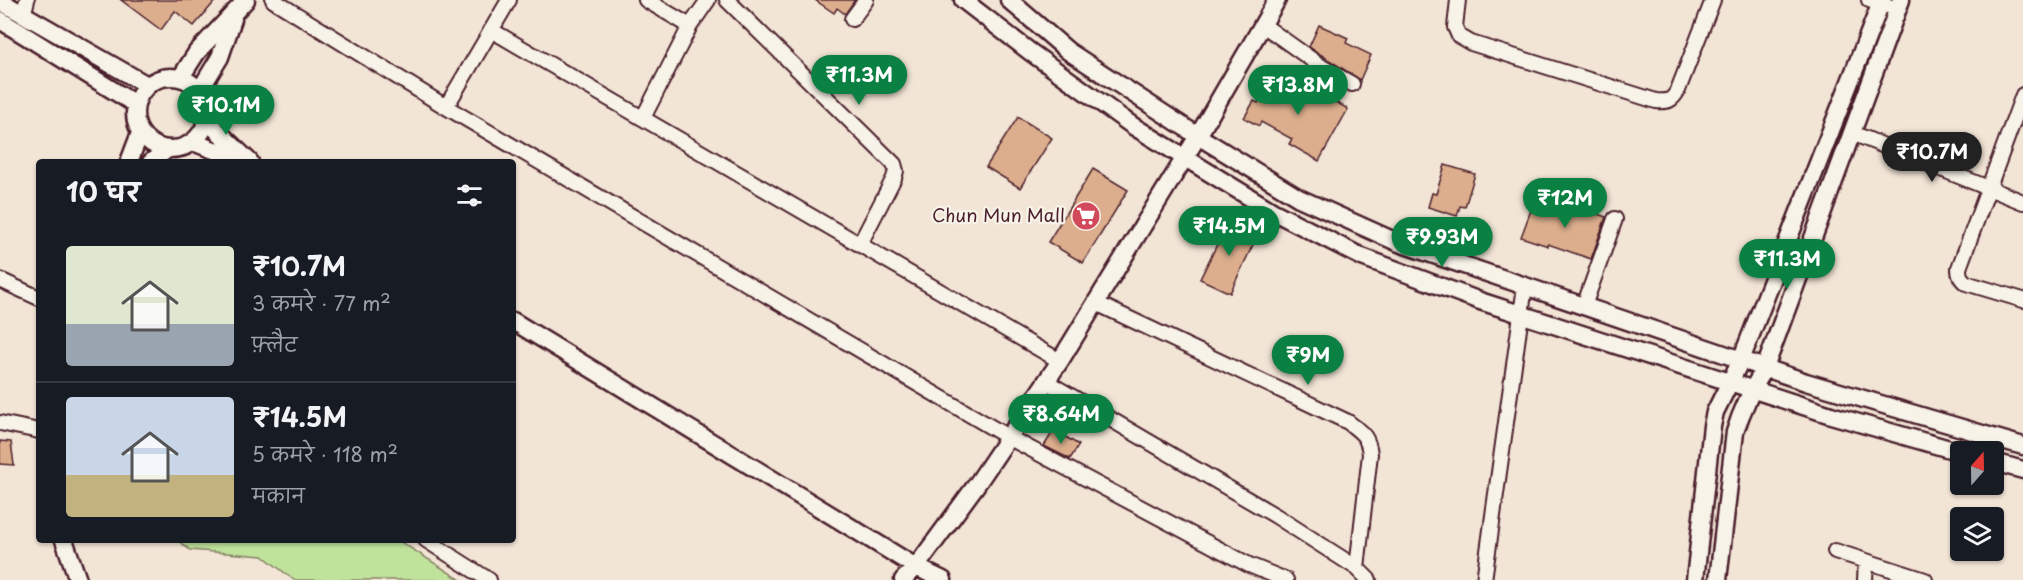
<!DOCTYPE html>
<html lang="hi">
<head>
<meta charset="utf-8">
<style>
  :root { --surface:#171b24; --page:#242831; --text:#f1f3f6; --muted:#9ea1a6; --line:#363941; --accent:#0b8043 }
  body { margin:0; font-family:"Playpen Sans","Playpen Sans Deva",sans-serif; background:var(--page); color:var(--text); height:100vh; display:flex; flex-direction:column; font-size:22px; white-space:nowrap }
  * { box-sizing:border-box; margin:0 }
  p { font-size:20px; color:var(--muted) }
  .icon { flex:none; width:33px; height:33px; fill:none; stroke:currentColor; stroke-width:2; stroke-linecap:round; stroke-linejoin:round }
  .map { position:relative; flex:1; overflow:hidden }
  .drawer { position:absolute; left:36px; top:159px; width:480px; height:384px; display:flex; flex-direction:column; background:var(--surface); border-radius:6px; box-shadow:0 2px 4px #0004 }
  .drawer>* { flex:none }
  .needle { width:39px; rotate:20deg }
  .buttons { position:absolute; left:1950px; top:441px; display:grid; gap:12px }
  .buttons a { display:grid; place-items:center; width:54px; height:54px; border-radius:6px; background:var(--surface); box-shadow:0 2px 4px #0004; font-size:30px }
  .price { position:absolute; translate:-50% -51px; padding:0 14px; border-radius:21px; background:var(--accent); color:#fff; font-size:20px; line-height:39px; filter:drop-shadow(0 2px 3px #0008) }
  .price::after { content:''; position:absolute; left:50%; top:36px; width:18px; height:14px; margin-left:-9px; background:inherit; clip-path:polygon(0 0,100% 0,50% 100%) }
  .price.on { background:#222; color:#fff }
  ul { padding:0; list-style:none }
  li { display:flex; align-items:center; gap:18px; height:150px; padding:0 30px }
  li+li { border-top:2px solid var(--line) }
  li span { display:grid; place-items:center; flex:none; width:168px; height:120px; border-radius:6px; color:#555 }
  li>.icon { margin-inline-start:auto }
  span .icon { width:72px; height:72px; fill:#fffc; stroke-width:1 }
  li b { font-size:26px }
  h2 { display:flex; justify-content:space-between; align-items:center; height:72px; padding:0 30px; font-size:26px }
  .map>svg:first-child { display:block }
  .green { fill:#c0e39c; stroke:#858164; stroke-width:1.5 }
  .building { fill:#dcae8d; stroke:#4a1f2b; stroke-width:1.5 }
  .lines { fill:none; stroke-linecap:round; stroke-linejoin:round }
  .minor-casing { stroke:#4a1f2b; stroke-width:18 }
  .tertiary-casing { stroke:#4a1f2b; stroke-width:21 }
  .minor { stroke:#f7f3e8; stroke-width:14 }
  .tertiary { stroke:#f7f3e8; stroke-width:16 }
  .labels { text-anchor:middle; stroke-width:4.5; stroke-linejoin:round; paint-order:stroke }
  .poi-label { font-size:18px; fill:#4a1f2b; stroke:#f7f3e8; text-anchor:end }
</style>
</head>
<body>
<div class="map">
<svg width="2023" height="580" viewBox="0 0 2023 580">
  <rect width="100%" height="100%" fill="#f2e5d6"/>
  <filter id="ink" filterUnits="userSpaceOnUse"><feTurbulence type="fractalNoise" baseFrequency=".0167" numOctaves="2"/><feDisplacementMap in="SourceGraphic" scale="12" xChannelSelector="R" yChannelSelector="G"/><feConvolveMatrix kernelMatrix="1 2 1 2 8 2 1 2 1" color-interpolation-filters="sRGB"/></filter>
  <g filter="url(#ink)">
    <path class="green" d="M177,540H398L461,580H294L263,556L190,550Z"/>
    <path class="building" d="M121,0H216L194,26L175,11L161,30Z
      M815,0H855L845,14L837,8L834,13Z
      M1319,25L1348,38L1346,43L1371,55L1360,80L1309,47Z
      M1272,75L1315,98L1318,92L1348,109L1319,161L1289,144L1292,139L1261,122L1259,126L1244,118L1254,101L1258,103Z
      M1018,117L1052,138L1020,188L986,167Z
      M1445,165L1475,174L1465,207L1460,206L1457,216L1428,207L1432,193L1436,194Z
      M1093,169L1128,190L1083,263L1048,242Z
      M1534,202L1574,216L1578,207L1606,217L1591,259L1548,244V246L1521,237Z
      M1229,220L1258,234L1230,293L1200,279Z
      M1054,430L1079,445L1070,459L1044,446Z
      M0,441L11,442L14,465L0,464Z"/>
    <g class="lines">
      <g class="minor-casing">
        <path id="minor" d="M273,0L446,107L1008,437L1249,565L1286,580
          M646,0L690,26
          M727,0L894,164L896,171L894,178L860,244
          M1458,0L1455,27L1459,36L1471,43L1656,101C1668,102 1672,101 1678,90L1713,0
          M1869,0L1898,9
          M23,16L27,0
          M852,19L866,0
          M1263,25L1322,67L1352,84
          M491,30L1060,361
          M2023,95L1959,268C1959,275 1960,278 1966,283L2023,300
          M446,107L509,0
          M643,118L690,26L708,0
          M1852,133L2023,202
          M0,280L39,298
          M1096,303L1348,422C1362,433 1368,436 1370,454L1357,568
          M1584,306L1615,219
          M1047,382L1276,516L1357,568L1369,580
          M0,423L39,431
          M426,540L489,580
          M1835,551L1925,580
          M1484,580L1525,286
          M1865,580L1866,561"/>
      </g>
      <g class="tertiary-casing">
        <path id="tertiary" d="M963,0L1029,51L1133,126L1272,211L1362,257L1480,301L1831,415L1960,452
          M1009,0L1068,51L1198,136L1299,198L1399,243L1806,382L2023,446
          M0,1L147,85
          M0,20L135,104
          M135 113a36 36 0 1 1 72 0a36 36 0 1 1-72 0Z
          M181,77L197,52L246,0
          M200,90L220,57L233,19
          M207,121L250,162
          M193,142L245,162
          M129,162L140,133
          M151,162L168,149
          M513,321L916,567L943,580
          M1994,462L2023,470
          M64,540L78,580
          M903,580L916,567L977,484L1060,361L1198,136L1277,0
          M1695,580L1712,426L1715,412L1741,360L1882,0
          M1718,580L1735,432C1742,409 1752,389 1765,368L1901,0"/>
      </g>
      <use href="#minor" class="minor"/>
      <use href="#tertiary" class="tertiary"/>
    </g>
  </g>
  <defs>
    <g id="supermarket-disc" transform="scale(1.5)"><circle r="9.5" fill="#d1495b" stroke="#f7f3e8"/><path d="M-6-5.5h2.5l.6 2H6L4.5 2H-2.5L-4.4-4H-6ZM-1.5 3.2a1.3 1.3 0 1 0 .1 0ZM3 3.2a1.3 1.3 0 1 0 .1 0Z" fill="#fff"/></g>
  </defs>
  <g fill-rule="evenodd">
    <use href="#supermarket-disc" x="1086" y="216"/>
  </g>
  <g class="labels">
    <g class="poi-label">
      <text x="1065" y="222">Chun Mun Mall</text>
    </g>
  </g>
</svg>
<div class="buttons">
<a><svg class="needle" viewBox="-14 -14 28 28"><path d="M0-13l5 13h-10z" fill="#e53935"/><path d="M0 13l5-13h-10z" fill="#9ea1a6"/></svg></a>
<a><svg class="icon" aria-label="layers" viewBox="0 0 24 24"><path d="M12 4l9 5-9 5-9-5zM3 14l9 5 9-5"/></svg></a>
</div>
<b class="price" style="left:859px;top:106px">₹11.3M</b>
<b class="price" style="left:1298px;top:116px">₹13.8M</b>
<b class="price" style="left:226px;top:136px">₹10.1M</b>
<b class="price on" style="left:1932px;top:183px">₹10.7M</b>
<b class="price" style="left:1565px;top:229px">₹12M</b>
<b class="price" style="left:1229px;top:257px">₹14.5M</b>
<b class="price" style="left:1442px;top:268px">₹9.93M</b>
<b class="price" style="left:1787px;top:290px">₹11.3M</b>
<b class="price" style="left:1308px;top:386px">₹9M</b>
<b class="price" style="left:1061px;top:445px">₹8.64M</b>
<section class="drawer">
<h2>10 घर<svg class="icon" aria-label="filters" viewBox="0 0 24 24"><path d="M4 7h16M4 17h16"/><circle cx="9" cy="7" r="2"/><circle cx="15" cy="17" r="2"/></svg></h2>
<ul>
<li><span style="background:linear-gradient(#dfe7d0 65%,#9aa5b1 0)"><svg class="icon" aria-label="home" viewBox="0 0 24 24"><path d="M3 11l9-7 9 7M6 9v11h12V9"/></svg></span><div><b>₹10.7M</b><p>3 कमरे · 77 m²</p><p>फ़्लैट</p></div></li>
<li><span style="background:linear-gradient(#c9d6e8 65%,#c2b280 0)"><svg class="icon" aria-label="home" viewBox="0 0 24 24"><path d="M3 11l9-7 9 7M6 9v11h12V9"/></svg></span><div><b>₹14.5M</b><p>5 कमरे · 118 m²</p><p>मकान</p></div></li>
</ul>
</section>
</div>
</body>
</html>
